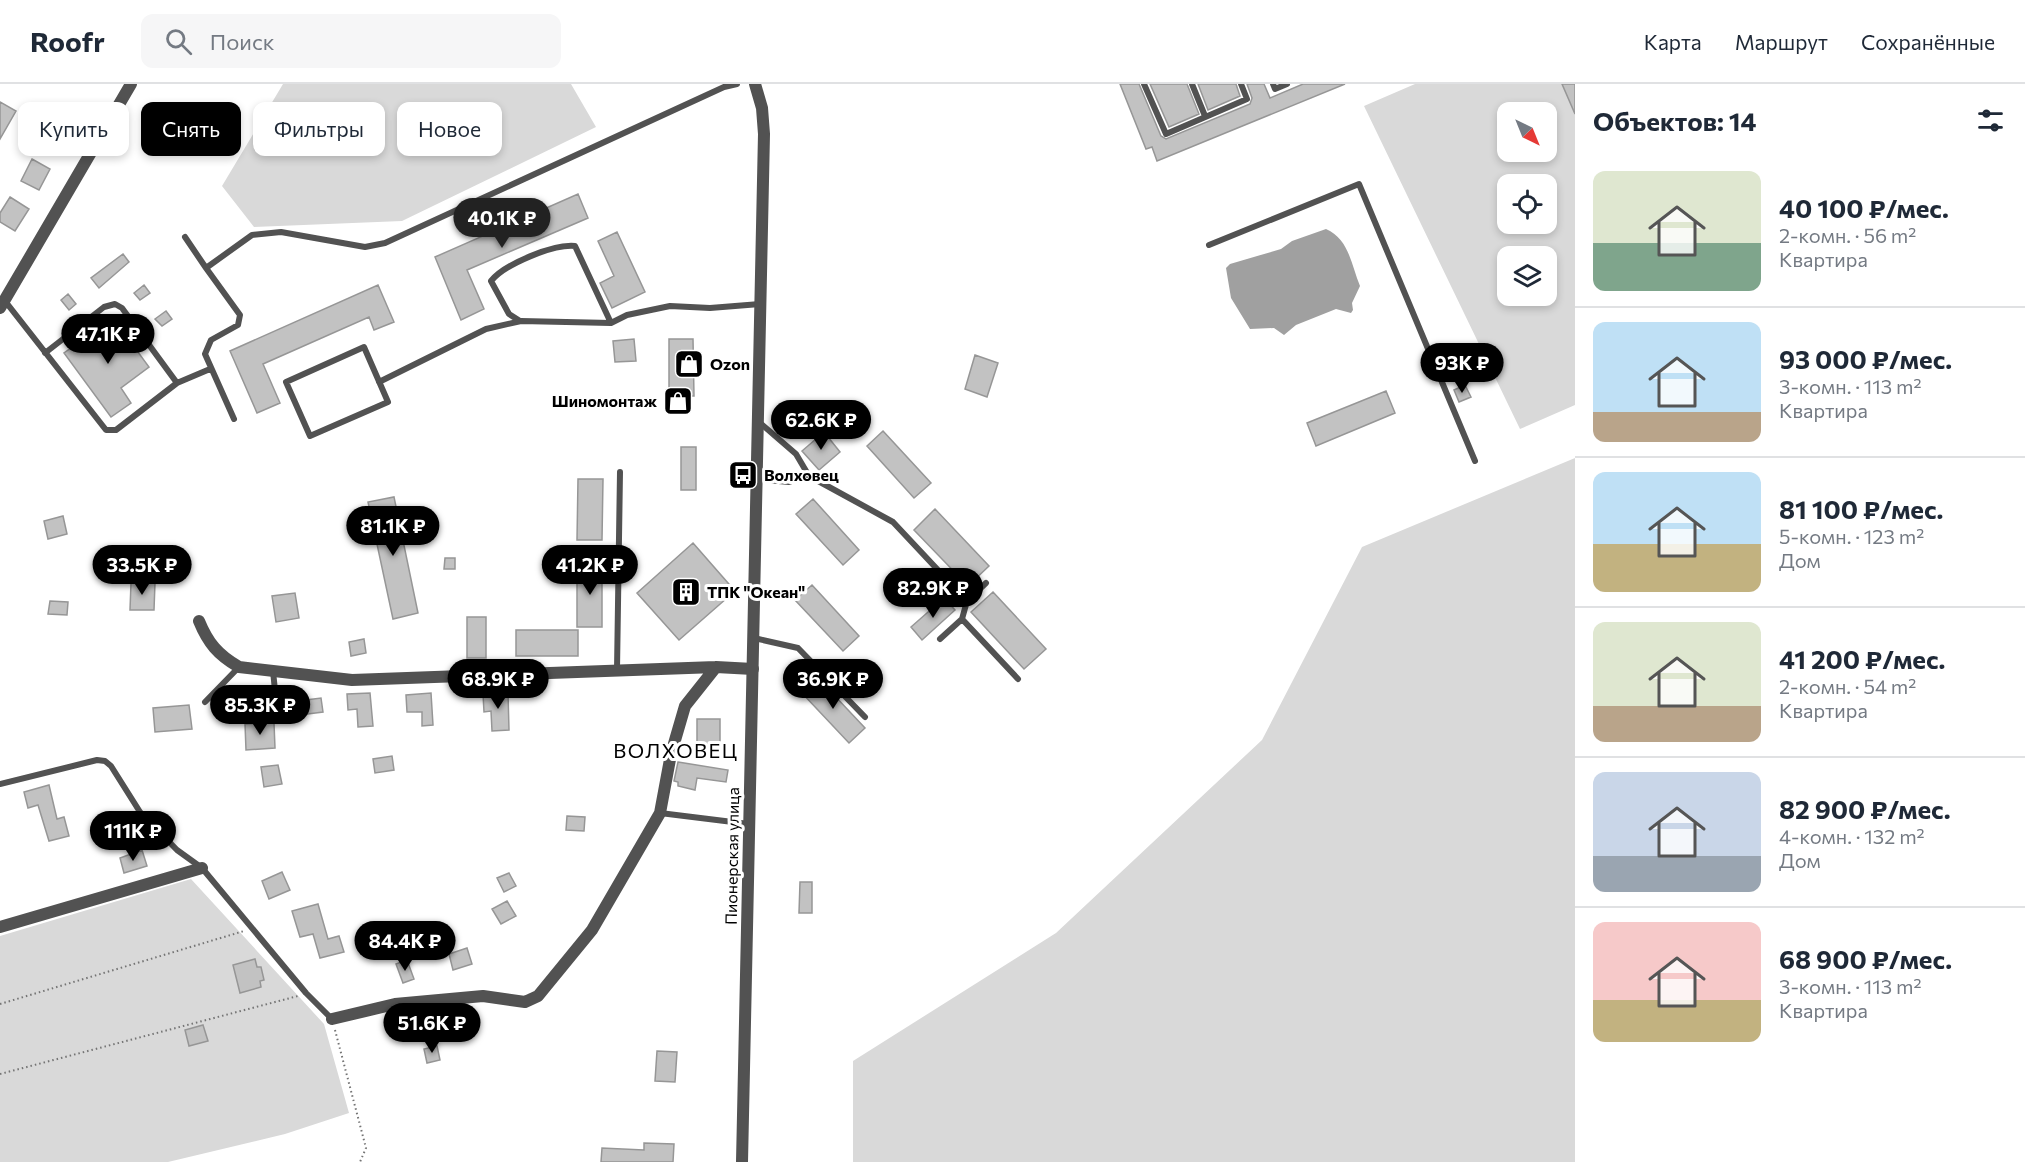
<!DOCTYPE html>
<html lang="ru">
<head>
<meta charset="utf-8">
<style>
  :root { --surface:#fff; --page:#f6f6f7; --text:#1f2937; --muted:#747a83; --line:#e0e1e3; --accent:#000 }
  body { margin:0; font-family:Commissioner,sans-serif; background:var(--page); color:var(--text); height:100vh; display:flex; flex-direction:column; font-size:22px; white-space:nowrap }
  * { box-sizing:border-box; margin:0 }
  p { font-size:20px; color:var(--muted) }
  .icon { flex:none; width:33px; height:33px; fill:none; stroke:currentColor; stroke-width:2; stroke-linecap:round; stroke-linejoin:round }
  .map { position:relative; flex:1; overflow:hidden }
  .sheet { display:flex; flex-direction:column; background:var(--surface); width:450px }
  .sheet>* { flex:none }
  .guide { position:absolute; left:18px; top:18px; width:570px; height:54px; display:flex; gap:12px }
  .needle { width:39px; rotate:137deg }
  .fabs { position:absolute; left:1497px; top:18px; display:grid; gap:12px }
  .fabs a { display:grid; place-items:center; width:60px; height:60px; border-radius:12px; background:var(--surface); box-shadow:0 3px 9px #0003; font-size:30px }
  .price { position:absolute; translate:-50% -51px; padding:0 14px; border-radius:21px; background:var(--accent); color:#fff; font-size:20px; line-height:39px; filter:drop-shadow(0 2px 3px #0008) }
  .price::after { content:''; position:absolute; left:50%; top:36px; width:18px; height:14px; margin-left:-9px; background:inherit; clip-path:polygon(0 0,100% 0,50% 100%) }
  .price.current { background:#222; color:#fff }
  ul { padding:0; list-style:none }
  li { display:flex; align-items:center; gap:18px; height:150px; padding:0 18px }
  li+li { border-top:2px solid var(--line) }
  li span { display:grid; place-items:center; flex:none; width:168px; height:120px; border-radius:12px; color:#555 }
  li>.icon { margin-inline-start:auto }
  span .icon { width:72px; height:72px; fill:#fffc; stroke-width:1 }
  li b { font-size:26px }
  h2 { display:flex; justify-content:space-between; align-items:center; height:72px; padding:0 18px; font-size:26px }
  .tag { padding:0 21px; border-radius:12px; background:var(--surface); box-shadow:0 3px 9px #0003; font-size:21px; line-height:54px }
  .tag.current { background:var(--accent); color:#fff }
  header { display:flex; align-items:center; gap:36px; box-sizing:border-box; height:84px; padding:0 30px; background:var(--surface); border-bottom:2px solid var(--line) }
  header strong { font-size:28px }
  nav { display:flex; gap:33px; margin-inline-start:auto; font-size:21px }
  .search { width:420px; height:54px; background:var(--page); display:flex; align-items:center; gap:15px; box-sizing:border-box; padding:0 21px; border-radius:12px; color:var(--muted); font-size:22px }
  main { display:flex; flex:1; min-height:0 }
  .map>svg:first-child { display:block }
  .green { fill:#d9d9d9; fill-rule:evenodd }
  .water { fill:#a0a0a0 }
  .building { fill:#c2c2c2; stroke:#969696; stroke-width:1.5 }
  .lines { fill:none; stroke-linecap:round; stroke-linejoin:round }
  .path { stroke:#747474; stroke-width:2; stroke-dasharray:1.5 3; stroke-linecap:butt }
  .service { stroke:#525252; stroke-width:6 }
  .minor { stroke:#525252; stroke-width:12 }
  .tertiary { stroke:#525252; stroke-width:12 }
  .labels { text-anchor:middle; stroke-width:6; stroke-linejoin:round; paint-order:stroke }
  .poi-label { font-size:16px; font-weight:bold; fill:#000; stroke:#fff; text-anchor:start }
  .street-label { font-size:16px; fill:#000; stroke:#fff }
  .quarter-label { font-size:20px; letter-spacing:1.5px; fill:#000; stroke:#fff }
</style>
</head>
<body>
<header>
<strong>Roofr</strong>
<div class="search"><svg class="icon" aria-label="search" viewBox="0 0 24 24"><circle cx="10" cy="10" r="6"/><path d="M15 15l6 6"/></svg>Поиск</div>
<nav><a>Карта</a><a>Маршрут</a><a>Сохранённые</a></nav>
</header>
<main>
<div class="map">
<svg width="1575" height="1078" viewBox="0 0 1575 1078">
  <rect width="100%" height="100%" fill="#fff"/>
  <path class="green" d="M283,0H571L596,43L402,137L254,143L222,102Z
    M1415,0H1575V321L1520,345L1364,22ZM1508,28H1546V68H1508ZM1508,100H1546V140H1508ZM1508,172H1546V212H1508Z
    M1575,374V1078H853V977L1056,849L1262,656L1362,463Z
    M191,795L324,940L349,1029L285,1050L168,1078H0V852Z"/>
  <path class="water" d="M1326,145C1349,155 1351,180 1360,202L1352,219L1353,226L1351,229L1336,225L1296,241L1284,251L1274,244L1250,245L1231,214L1226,184L1230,180L1281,165L1292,157Z"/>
  <path class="building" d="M1120,0H1139L1161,52L1166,55L1250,20L1252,14L1247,0H1264L1270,14L1303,0H1345L1157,77L1152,63L1146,65Z
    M1150,0H1187L1199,30L1169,43Z
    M1198,0H1236L1240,12L1208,26Z
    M1562,0H1575V30Z
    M0,18L16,27L0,55Z
    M55,36L74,47L61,68L42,57Z
    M32,75L50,85L39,106L21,97Z
    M578,110L588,134L467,186L484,225L461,236L435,173Z
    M10,113L29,125L15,147L0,138V129Z
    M617,148L645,208L612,224L600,199L614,192L598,157Z
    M123,170L129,178L99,204L91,194Z
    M144,201L150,209L140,216L134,209Z
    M378,201L394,238L374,246L369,233L263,280L280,319L257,329L230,267Z
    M68,210L76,220L69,226L61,216Z
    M166,227L172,235L162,242L155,235Z
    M113,234L149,283L121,304L131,319L111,333L64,269Z
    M634,255L636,277L615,278L613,257Z
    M669,255H693L694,312H684V323H669Z
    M975,271L998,279L987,313L965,305Z
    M1465,301L1471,313L1459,318L1454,306Z
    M1386,307L1395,329L1316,362L1307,339Z
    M883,347L931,399L914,414L867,362Z
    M824,348L840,368L819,386L802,367Z
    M681,363H696V406H681Z
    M578,395H603L602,456H577Z
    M394,413L418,529L393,535L368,418Z
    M813,415L859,466L843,481L796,430Z
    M935,425L989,482L968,502L914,446Z
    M63,432L67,450L48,455L44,437Z
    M693,459L735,507L679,556L637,509Z
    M445,474H455V485H444Z
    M577,480H602V543H577Z
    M131,499H155L154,526H130Z
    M812,501L859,552L843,567L795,516Z
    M993,508L1046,565L1024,585L971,528Z
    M295,509L299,534L276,538L272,512Z
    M944,514L955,526L922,556L911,543Z
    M50,517L68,518L67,531L48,530Z
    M467,533H486V574H467Z
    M516,546H578V572H516Z
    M364,555L366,569L351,572L349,558Z
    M817,593L865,644L849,659L801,608Z
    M370,609L373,642L358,643L357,625L348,626L347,610Z
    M431,609L433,641L422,642V628H407L406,611Z
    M508,609L509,646L492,647L491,627L484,628L483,610Z
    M321,614L323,628L300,631L298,617Z
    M189,621L192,645L155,648L153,624Z
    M697,635H720V660H697Z
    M274,639L275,664L246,666L245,640Z
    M392,672L394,686L375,689L373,675Z
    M678,678L728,686L726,698L697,694L695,706L678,702V698L674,697Z
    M278,681L282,700L264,703L261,683Z
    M49,701L57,735L64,733L69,752L49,757L38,721L28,724L24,708Z
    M567,732L585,733L584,747L566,746Z
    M142,766L147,782L124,789L120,774Z
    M282,788L290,806L269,815L262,797Z
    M509,789L516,802L504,808L497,794Z
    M800,798H812V829H799Z
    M507,817L516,832L501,840L492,825Z
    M318,820L328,855L339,852L344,868L320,874L313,850L300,853L292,827Z
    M467,864L472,880L453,886L449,870Z
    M255,875L257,883H261L264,896L260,897L261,903L240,909L233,881Z
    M407,876L414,895L403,899L396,880Z
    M203,941L208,957L189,962L185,946Z
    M437,962L440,976L427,979L424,965Z
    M657,967L677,968L675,998L655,997Z
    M644,1059L674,1060L673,1078H601L602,1064L644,1066Z"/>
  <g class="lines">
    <path class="path" d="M0,920L244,847
      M335,946L366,1064L360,1078
      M0,990L298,912"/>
    <path class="service" d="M1144,0L1166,50L1247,15L1241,0
      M1192,0L1205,32
      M1273,0L1275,5L1287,0
      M185,153L206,184L252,151L281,148L365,163L385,159L724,3L737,0
      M1209,161L1359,100L1475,377
      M206,184L240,231L238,241L211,256L205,270L234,335
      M5,217L106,346H116L177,299L210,285
      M520,237L509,230L491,197C505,180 553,160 575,162L611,239
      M364,263L388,318L310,352L286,298Z
      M45,269L104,223L115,220L122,224L177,299
      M379,298L486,245L521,237L611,239L627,231L670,222L710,224L760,220
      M809,392L893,438L967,517L962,535L1018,595
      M757,395L789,398L809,392L796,370L759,338
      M967,517L986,499
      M754,554L798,564L865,633
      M940,555L962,535
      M617,586L620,388
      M273,587L277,626
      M205,618L239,583
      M0,700L97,676L105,677L111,682L140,728L177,766L202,784L306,909L332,935
      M660,729L749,740"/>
    <path class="minor" d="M0,224L131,0
      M199,537C208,559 218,571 239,583L352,596L716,583L753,585
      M0,843L202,784
      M332,935L395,920L483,912L525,918L538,912L592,846L660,729L671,670L685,622L716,583"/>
    <path class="tertiary" d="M742,1078L764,50L762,24L755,0"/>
  </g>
  <defs>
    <g id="shop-square" transform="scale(1.5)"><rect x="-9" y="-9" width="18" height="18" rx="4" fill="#000" stroke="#fff"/><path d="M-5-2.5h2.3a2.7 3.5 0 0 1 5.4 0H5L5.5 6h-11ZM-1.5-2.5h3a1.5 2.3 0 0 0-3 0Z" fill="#fff"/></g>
    <g id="bus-square" transform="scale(1.5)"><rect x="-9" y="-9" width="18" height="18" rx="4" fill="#000" stroke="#fff"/><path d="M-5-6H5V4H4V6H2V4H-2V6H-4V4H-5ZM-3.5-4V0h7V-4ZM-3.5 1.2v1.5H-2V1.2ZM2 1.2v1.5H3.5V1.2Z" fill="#fff"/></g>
    <g id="building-square" transform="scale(1.5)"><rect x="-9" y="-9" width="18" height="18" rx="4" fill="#000" stroke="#fff"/><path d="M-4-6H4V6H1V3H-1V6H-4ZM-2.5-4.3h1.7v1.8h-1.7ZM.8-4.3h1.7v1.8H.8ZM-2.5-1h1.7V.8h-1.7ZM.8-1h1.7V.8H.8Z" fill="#fff"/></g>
  </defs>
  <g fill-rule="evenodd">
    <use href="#shop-square" x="689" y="280"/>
    <use href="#shop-square" x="678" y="317"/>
    <use href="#bus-square" x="743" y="391"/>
    <use href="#building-square" x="686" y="508"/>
  </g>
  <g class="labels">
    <g class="poi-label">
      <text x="710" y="286">Ozon</text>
      <text x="657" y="323" text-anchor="end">Шиномонтаж</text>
      <text x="764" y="397">Волховец</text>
      <text x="707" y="514">ТПК "Океан"</text>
    </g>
    <g class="street-label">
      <text transform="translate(732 772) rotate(-89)" y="6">Пионерская улица</text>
    </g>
    <g class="quarter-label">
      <text x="676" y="674">ВОЛХОВЕЦ</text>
    </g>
  </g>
</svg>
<div class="fabs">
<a><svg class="needle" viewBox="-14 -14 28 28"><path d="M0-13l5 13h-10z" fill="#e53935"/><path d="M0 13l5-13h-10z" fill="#747a83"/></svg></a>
<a><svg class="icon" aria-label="locate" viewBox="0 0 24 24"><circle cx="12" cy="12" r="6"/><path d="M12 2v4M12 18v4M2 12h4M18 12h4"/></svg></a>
<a><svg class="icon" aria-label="layers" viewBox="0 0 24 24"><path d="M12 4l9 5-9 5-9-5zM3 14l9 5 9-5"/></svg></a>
</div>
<b class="price current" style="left:502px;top:165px">40.1K ₽</b>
<b class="price" style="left:108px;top:281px">47.1K ₽</b>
<b class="price" style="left:1462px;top:310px">93K ₽</b>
<b class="price" style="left:821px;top:367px">62.6K ₽</b>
<b class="price" style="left:393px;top:473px">81.1K ₽</b>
<b class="price" style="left:142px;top:512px">33.5K ₽</b>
<b class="price" style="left:590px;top:512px">41.2K ₽</b>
<b class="price" style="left:933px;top:535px">82.9K ₽</b>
<b class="price" style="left:498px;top:626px">68.9K ₽</b>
<b class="price" style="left:833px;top:626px">36.9K ₽</b>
<b class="price" style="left:260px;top:652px">85.3K ₽</b>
<b class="price" style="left:133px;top:778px">111K ₽</b>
<b class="price" style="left:405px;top:888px">84.4K ₽</b>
<b class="price" style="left:432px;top:970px">51.6K ₽</b>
<div class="guide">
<a class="tag">Купить</a>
<a class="tag current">Снять</a>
<a class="tag">Фильтры</a>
<a class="tag">Новое</a>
</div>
</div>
<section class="sheet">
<h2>Объектов: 14<svg class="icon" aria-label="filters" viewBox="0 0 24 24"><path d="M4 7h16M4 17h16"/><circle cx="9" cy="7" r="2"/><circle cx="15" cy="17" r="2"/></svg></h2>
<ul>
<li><span style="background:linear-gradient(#dfe7d0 60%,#7fa58c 0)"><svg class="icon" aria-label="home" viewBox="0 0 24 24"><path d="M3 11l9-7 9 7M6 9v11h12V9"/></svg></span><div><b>40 100 ₽/мес.</b><p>2-комн. · 56 m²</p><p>Квартира</p></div></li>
<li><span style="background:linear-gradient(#bfe0f5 75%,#b9a48a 0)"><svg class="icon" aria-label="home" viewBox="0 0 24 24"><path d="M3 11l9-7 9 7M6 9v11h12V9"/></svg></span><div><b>93 000 ₽/мес.</b><p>3-комн. · 113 m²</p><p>Квартира</p></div></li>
<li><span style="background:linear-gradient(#bfe0f5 60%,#c2b280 0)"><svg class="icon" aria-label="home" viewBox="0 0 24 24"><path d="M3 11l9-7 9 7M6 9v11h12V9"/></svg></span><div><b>81 100 ₽/мес.</b><p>5-комн. · 123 m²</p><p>Дом</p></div></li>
<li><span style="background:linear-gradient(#dfe7d0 70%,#b9a48a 0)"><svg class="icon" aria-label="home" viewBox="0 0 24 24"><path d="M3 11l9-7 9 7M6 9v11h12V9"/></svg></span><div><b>41 200 ₽/мес.</b><p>2-комн. · 54 m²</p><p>Квартира</p></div></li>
<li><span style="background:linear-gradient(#c9d6e8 70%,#9aa5b1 0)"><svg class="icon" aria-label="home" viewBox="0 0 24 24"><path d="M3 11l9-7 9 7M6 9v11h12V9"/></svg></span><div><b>82 900 ₽/мес.</b><p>4-комн. · 132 m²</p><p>Дом</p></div></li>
<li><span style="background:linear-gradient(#f6c9c9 65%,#c2b280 0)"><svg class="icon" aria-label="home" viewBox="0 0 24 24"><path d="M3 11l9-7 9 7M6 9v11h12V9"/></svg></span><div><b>68 900 ₽/мес.</b><p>3-комн. · 113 m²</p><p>Квартира</p></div></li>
</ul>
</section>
</main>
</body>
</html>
